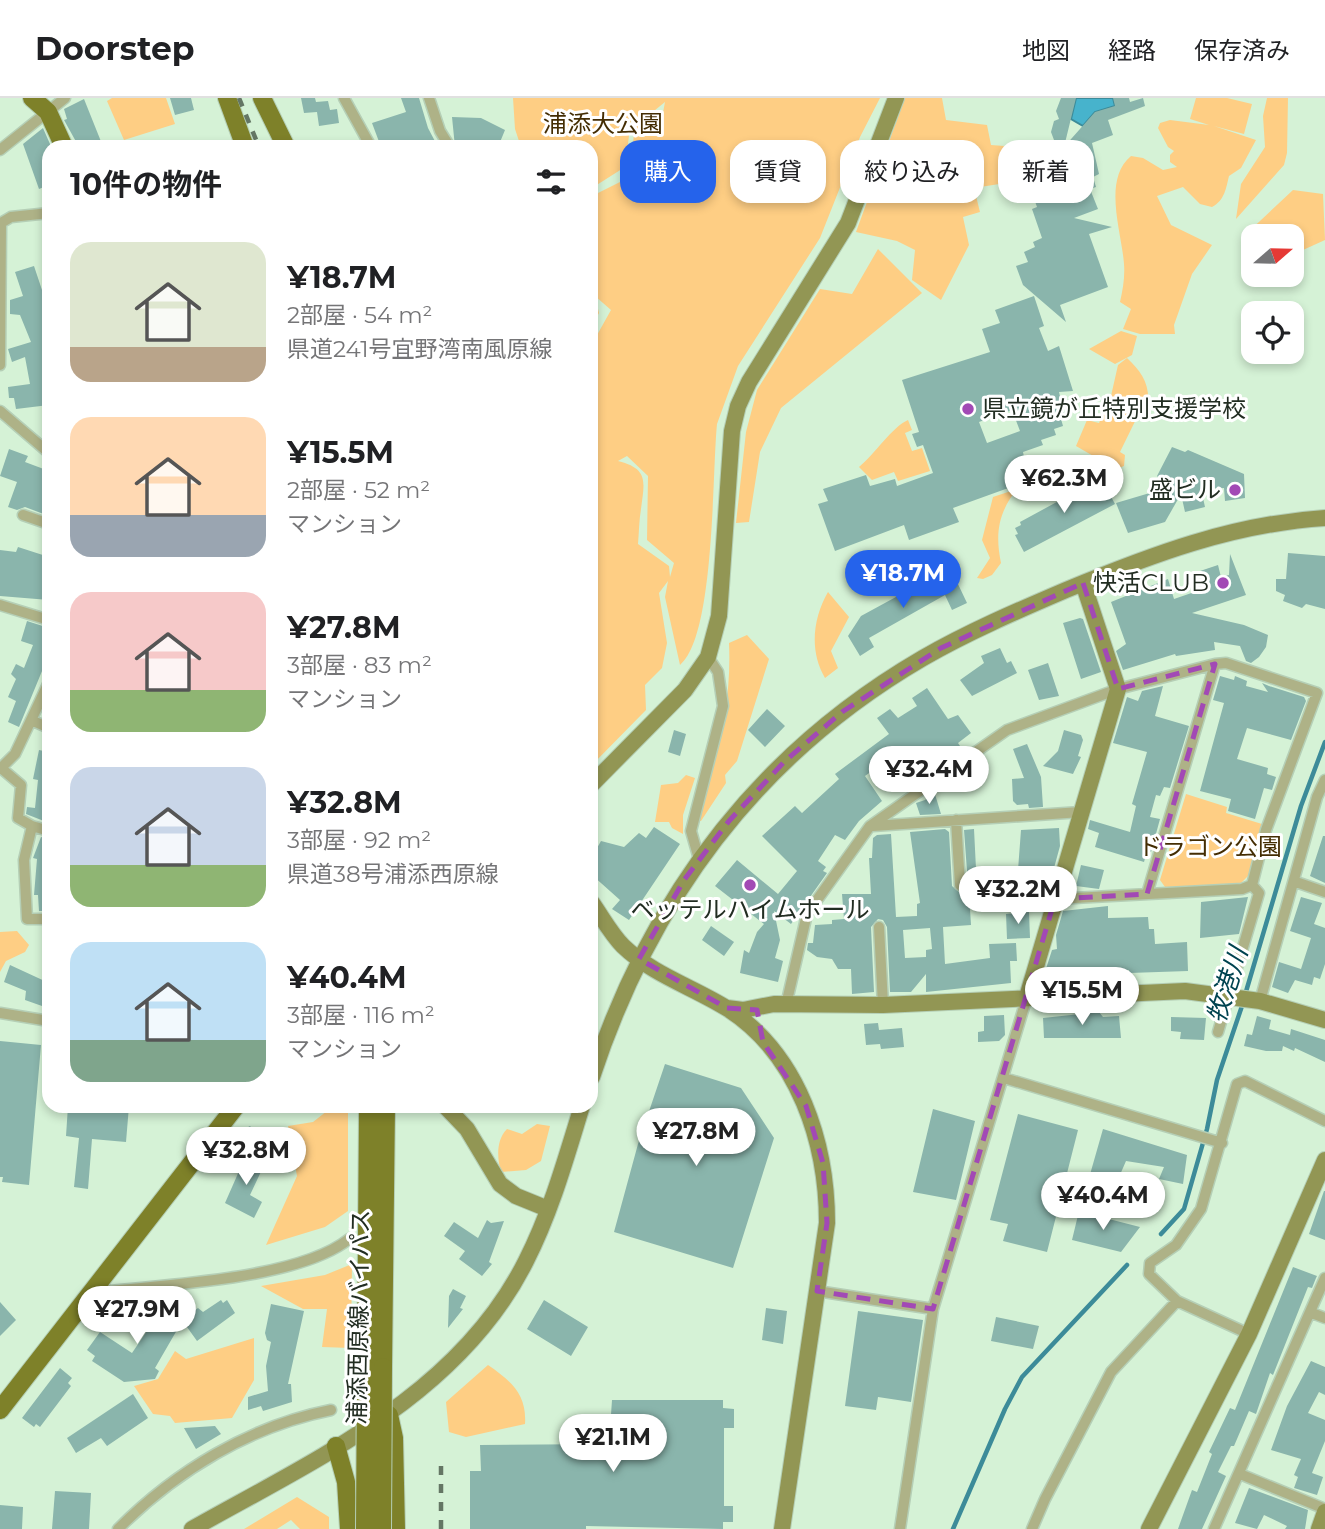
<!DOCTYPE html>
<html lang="ja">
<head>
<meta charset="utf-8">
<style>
  :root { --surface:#fff; --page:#f2f2f2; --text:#202124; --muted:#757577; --line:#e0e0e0; --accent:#2563eb }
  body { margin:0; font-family:Montserrat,"Noto Sans JP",sans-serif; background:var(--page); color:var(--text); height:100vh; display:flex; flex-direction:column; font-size:26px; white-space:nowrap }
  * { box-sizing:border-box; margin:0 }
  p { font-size:23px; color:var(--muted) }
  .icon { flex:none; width:38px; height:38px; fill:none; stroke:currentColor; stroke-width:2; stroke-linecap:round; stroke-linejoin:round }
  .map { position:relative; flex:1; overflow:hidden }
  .side { position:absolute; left:42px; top:42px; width:556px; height:973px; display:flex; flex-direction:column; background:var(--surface); border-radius:21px; box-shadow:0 4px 10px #0003 }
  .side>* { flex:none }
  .hud { position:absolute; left:620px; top:42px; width:600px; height:63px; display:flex; gap:14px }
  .needle { width:46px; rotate:70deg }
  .fabs { position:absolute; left:1241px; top:126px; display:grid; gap:14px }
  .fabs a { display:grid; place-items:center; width:63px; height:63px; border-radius:14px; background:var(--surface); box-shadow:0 4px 10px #0003; font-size:35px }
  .price { position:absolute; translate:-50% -60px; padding:0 16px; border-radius:24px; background:#fff; color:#222; font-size:23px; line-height:46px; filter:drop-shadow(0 2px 4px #0008) }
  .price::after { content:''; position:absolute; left:50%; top:42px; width:21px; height:16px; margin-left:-10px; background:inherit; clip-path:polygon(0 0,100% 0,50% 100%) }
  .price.current { background:var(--accent); color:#fff }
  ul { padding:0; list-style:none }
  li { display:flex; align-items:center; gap:21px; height:175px; padding:0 28px }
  li span { display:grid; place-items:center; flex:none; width:196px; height:140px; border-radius:21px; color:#555 }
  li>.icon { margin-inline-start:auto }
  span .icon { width:84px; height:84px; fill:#fffc; stroke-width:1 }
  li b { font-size:30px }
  h2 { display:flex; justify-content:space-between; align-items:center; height:84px; padding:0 28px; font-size:30px }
  .chip { padding:0 24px; border-radius:21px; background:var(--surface); box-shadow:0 4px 10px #0003; font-size:24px; line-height:63px }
  .chip.current { background:var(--accent); color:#fff }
  header { display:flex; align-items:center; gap:42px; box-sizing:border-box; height:98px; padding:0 35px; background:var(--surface); border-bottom:2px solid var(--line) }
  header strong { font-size:33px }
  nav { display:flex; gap:38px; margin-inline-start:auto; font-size:24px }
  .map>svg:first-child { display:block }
  .green { fill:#fece84; fill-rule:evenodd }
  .water { fill:#47b3cc; stroke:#3c8b99; stroke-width:2 }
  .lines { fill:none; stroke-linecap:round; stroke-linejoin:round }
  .stream { stroke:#3c8b99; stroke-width:4.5 }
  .building { fill:#8ab5ac; fill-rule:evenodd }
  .street-casing { stroke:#b5cfb6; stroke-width:13 }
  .secondary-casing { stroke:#b5cfb6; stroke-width:18 }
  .primary-casing { stroke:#b5cfb6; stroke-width:20 }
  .street { stroke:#aeb287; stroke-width:10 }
  .secondary { stroke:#929654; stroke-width:16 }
  .primary { stroke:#7e8129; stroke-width:18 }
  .rail { stroke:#647664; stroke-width:4.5; stroke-dasharray:9 9; stroke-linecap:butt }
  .primary-bridge-casing { stroke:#b5cfb6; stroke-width:20; stroke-linecap:butt }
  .primary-bridge { stroke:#7e8129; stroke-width:18 }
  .marked { fill:none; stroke:#a249b5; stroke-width:5; stroke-dasharray:14 9; stroke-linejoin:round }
  .poi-dot { fill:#a249b5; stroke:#fff; stroke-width:2.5 }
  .labels { text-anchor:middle; stroke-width:6; stroke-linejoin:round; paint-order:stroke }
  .park-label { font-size:24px; fill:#442d03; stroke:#fff }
  .poi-label { font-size:24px; fill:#222d22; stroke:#fff; text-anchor:end }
  .street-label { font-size:24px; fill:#222d22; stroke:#fff }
  .water-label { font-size:26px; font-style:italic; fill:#004350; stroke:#fff }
</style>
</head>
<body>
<header>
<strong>Doorstep</strong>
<nav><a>地図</a><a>経路</a><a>保存済み</a></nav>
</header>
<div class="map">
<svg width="1325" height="1431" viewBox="0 0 1325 1431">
  <rect width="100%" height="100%" fill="#d5f2d6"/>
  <path class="green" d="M112,0H166L175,26L124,42L107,3Z
    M513,0H880L860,39L820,140L738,268L717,326C712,377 715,538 680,567L665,499L668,483L659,495L667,545L662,570L645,587L646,612L592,667V246L611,212L595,198L599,215L592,228V98L630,79L635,24L662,20L665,4L649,17L631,22L625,69L592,90V49H521L515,31ZM627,358L648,378L647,442L674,465L670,479L669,468L638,446C639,434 639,423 641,411C644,385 650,371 618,363Z
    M905,0H942L946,22L987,27L991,47L1032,50L1025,82L974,90L980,114L963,119L969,147L941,202L912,182L915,152L897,143L856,134Z
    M1196,0H1227L1252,6L1244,36L1214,28L1256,42L1241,70L1229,78C1226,90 1225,102 1212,109L1200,106L1183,89L1157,98L1171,127L1212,147L1192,176L1174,227L1175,236H1140L1123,231L1131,211L1120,204C1123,191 1125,179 1124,166C1122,135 1102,82 1131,58L1143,60L1163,72L1177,69L1170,64V57L1174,53L1168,49L1158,30L1160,25L1170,22L1209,27L1190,21Z
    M1267,0H1288L1287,55L1284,67L1236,121L1241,86L1265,49L1263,18Z
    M1293,92L1323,96L1325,142L1292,157V138H1253V156L1245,137Z
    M878,151L922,195L781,310L760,354L749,424L736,425L746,334L757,292L820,191L852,196Z
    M1121,233L1137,238L1132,257L1115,266L1089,251Z
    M1127,260C1141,273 1150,286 1148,306L1143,307L1120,354L1125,357L1124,368L1104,376L1095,359L1076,348L1087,322L1099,325L1111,298L1118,267Z
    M908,322L912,332L905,335L912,353L922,350L930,373L898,383L894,374L872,382L859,369C874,357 893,328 908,322Z
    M1017,391C998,415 995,436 1001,465L992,477L983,481L977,480L990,460L982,442L993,399Z
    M828,494L849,519L831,553L838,570L825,580C809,553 813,520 828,494Z
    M747,537L769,561L737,663L725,677L726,685L701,723H697C716,662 732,609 729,545Z
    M686,677L695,680L683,717V736L672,730L669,724H655L661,687L678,685Z
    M1186,696L1227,709L1226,715L1262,726L1249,777L1240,786L1165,789L1160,782Z
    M17,833L29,847L25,854L6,863L0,874V834Z
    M327,1008H348V1113L325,1129L266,1147L297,1078L288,1028L313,1024L327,1013Z
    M537,1026L550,1028L541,1063L526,1072L501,1074C497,1060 496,1042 507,1031L522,1036Z
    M352,1166L351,1250L322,1249L327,1211H303L261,1188L325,1177Z
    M254,1240V1282L232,1320L175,1325L170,1318L153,1316L134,1288L158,1281L175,1253L186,1261Z
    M488,1267C511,1283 527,1296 525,1326L466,1339L449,1334L446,1304Z
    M297,1399L329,1419V1431H300L291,1422L277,1431H244Z"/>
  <path class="water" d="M1076,0H1113L1115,8L1095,14L1083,28L1071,21Z"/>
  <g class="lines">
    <path class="stream" d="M1245,897L1301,708L1325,644
      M1161,1136L1184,1111L1207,1031L1217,982L1243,905
      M953,1431L1005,1311L1022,1279L1127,1167"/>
  </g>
  <path class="building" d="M170,0H191L194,12L175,17Z
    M301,0H315L316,4L328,3L330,12L337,11L339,25L319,28L317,14L304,15Z
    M401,0H419L428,30L438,49H381L372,25L406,14Z
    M1061,0H1076L1064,49L1095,14L1115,8L1113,0H1129L1130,4L1143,0L1145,8L1108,22L1113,37L1092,45L1099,76L1093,79L1096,89L1090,91L1098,111L1074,120L1112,129L1089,136L1108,189L1060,207L1066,224L1023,187L1016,168L1028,164L1024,154L1035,149L1033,144L1042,140L1032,111L1037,109L1032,95L1042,91L1043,75L1050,72L1048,53L1057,50L1051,34L1054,23L1059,21L1056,13Z
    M84,1L102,46L96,49H79L64,22L67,21L64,11Z
    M452,19L481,20L505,32L498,49H455Z
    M43,30L50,46L49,87L39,91L23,46Z
    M34,168L42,192L49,190V213L45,214L49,236L43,238L49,264V307L16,311L14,300H9L8,289L30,286L25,259L12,264L8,251L31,244L20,217L10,216V202L23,198L15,174Z
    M1034,198L1044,228L1039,230L1048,253L1059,248L1073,293L1059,294L1065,320L1061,321L1063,328L1054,331L1056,337L1041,342L1043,347L1023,354L1028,378L1022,385L953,410L959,424L909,442L904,427L835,453L818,406L828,403L823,391L866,377L870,388L895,381L897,388L933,375L923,347L917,349L912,336L919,334L902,282L990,254L982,231L1000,225L995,212ZM1012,312L1020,333L987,345L979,324Z
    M1172,349L1185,354L1188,352L1244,376L1245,400L1225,403L1224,390L1201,391L1205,409L1185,414L1181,396L1165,424L1128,435L1116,405L1170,389L1157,378Z
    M9,351L28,358L25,364L49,373V418L25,409L17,412L8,409L17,384L0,378Z
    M1101,380L1115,406L1024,454L1015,437L1018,436L1015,430L1021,427L1020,424Z
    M18,449L49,459V502L0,498V452L16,454Z
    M1288,455L1325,458V511L1306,506L1302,510L1283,503L1285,497L1276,493V481H1286Z
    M1230,456L1246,497L1192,515L1244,527L1268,537L1266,549L1259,559L1251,565L1246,563L1240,548L1214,544L1215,552L1176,558L1175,556L1123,572L1116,553L1126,546L1111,504L1168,481L1174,501L1206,490L1200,473L1218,467L1221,479L1229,477Z
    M929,481L957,484L967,505L952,512L945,497L869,540L874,549L860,558L848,538L861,518Z
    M1080,520L1083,521L1101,574L1081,581L1063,525Z
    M27,523L49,530V556L19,629L8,624L16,603L8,599L16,581L11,576L16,566L24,570L33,547L21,543Z
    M1000,550L1007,565L1011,563L1017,575L972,598L960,582L984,565L981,558Z
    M1048,565L1059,598L1039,602L1028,572Z
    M1220,578L1234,582L1235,578L1247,583L1246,588L1268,594L1262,585L1269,588L1304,599L1306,603L1291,642L1247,630L1237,661L1268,670L1267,676L1276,679L1272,692L1264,690L1255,721L1228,713L1231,701L1200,693L1224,605L1213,602Z
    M1163,588L1155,618L1189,628L1170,690L1164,689L1160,698L1156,697L1150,719L1160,721L1151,754L1147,753L1144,764L1095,749L1099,735L1088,731L1090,722L1130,734L1136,708L1132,706L1147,654L1113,645L1127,599L1138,603L1142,593Z
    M927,590L948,621L958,617L971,635L958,645L960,648L912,682L895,656L865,678L882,703L859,723L845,742L835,737L818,763L826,769L823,773L827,775L791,826L774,813L780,842L775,860L783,863L778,884L740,875L744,852L749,855L757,834L764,826L715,788L737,762L778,796L797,773L762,738L795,708L802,715L839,681L835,676L889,636L877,620L890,611L898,620L917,608L912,600Z
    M767,611L785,628L765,649L748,632Z
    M674,632L686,636L680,658L668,654Z
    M1064,632L1081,637L1083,642L1078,658L1081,659L1073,676L1043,668L1058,653Z
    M1027,646L1041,679L1043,709L1029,710L1028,706L1017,707L1013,703L1012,681L1024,680L1013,651Z
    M39,652L49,654V725L26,716L27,709L35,710L38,682L33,681Z
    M934,693L941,716L920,717L916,705L925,702Z
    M654,729L680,746L629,822L612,811L620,802L592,777V759L601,743L624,749L639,735L646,740Z
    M1059,730L1060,748L1054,770L1018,772L1021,732Z
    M945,731L949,734L952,788L960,795L968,787L964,732L974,731L978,811H970L971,827L943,829L945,866L990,860L989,846L1016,845L1017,863H1010L1011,885L926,894V876L911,894H890L887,829L883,822L878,821L871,829L874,894L852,896L851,871H838L832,861L817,859L807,852L808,845H813L815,827L832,826V822L844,821L842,796H871L869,760H872L873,740L877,737L891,736L896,819L917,818V806L920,805L910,734ZM930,830L932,851L926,852V859L905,860L903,832Z
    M1323,738H1325V785L1310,778Z
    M41,739L49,741V813H39L38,797H34L37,761L33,760Z
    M1081,767L1104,772L1099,791L1076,788Z
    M1248,799L1239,836L1200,840L1201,804Z
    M1301,799L1322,805L1314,826L1325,830V866L1320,881L1314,879L1312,887L1295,882L1288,895L1272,889L1279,864L1301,871L1311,840L1290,833Z
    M1108,808V820L1148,819L1149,831H1154L1155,846L1187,844L1188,873L1129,875V872L1085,877V886L1068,888V883L1047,884L1044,877L1052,852L1057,851L1056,837L1063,813Z
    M1029,814L1030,840L1007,841L1006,816Z
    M711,828L734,844L724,858L702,842Z
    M10,867L49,885V905L43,903L42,908L25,902L26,893L4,884Z
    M1099,914L1103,919L1119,918L1121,940H1044L1043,920Z
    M1004,917L1005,937L999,943L978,944V934L984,933V918Z
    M1257,918L1271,922L1269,931L1290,937L1291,931L1325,942V964L1295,950L1294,953L1283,948L1282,953H1266L1244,948L1247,936L1252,937Z
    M1171,919L1206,920L1204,942L1180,941L1181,934L1171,933Z
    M878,925L879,932L902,930L904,949L881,951L880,946L866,947L864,926Z
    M0,943L41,947L29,1087L2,1084L3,1079H0Z
    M665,966L741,990L774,1040L733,1170L614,1134L638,1046Z
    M68,1008H129L126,1044L92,1041L88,1091L74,1089L79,1040L66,1038Z
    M933,1011L975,1023L956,1102L913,1094Z
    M1018,1016L1078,1032L1047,1154L1003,1143L1008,1126L990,1122Z
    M250,1028L263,1044L247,1052L236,1036Z
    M1103,1031L1187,1057L1183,1086L1159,1081L1164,1069L1126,1063L1109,1102L1085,1094Z
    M247,1055L265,1065L250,1097L262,1104L254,1120L225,1105Z
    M1324,1093H1325V1142L1309,1136Z
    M1079,1113L1097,1118L1140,1129L1121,1154L1072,1142Z
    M487,1122L491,1125L504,1123L489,1164L492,1166L482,1178L459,1161L465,1153L444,1138L454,1124L478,1140Z
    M1293,1169L1317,1178L1316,1180L1312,1190L1308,1189L1273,1277L1270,1275L1256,1316L1249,1313L1234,1348H1231L1218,1374L1226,1378L1202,1431H1178L1192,1392L1197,1394L1212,1356L1209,1354L1230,1310L1235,1312Z
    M453,1191L466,1198L460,1210L463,1211L448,1230L449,1198Z
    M141,1202L153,1210L161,1206L177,1232L155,1270L159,1273L155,1281L124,1284L92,1263L95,1258L87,1252L100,1234L132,1255L151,1227L122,1210Z
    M221,1202L223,1205L227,1202L235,1215L197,1243L182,1222L198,1210L203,1214Z
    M544,1202L588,1229L571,1258L527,1231Z
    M0,1204L16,1222L0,1238Z
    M271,1206L304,1213L288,1286H291L292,1304L263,1313L261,1308L248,1312V1299L268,1293L266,1268L271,1244L267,1242L265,1235Z
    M766,1210L787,1213L783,1246L762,1242Z
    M858,1213L923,1222L911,1304L878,1299L876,1312L845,1308Z
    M996,1219L1039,1228L1033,1251L991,1243Z
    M1311,1263L1325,1269V1297L1319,1294L1308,1315L1325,1322V1343L1312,1375L1323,1379L1317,1397L1294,1390L1298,1379L1294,1377L1301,1361L1271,1352L1287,1308Z
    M60,1270L72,1280L68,1285L71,1288L40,1329L36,1326L34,1329L22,1320Z
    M133,1296L148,1320L107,1348L101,1340L76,1355L67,1340Z
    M612,1302H723V1310L734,1311V1330H724V1408H733V1424H723V1431L586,1428V1431H470V1373H481L480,1347L609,1346Z
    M215,1328L221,1336L196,1351L184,1330Z
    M1249,1390L1308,1412L1305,1431H1285L1287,1428L1264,1417L1257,1431L1235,1425Z
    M55,1393L91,1395L89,1431H52Z
    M0,1407L23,1409L22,1431H0Z"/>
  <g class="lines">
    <g class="street-casing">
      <path id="street" d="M344,0L371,49
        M429,0L440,33L448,46
        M0,52L65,0
        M0,267L1,125L11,119L49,115
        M0,313L49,355
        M23,417L49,426
        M0,507L49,522
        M31,622L49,630
        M1,670L21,687L18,720L32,728L24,762L27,821H49
        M0,671L15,656L49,584
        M956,722L960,787
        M32,728L49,733
        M873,728L1081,714
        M699,761L691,733L723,608L718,574L708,559
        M1296,784L1325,794
        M1147,796L1215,566
        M1055,801L1242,791L1252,787
        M879,829L883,907
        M1260,903L1317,699L1325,682
        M786,907L807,816L870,728L1007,632L1118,591L1215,566L1226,565L1317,595L1266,732L1252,787
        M0,915L49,923
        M1218,934L1259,795L1252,787
        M1004,980L1222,1045
        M96,1187L110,1193C174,1186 300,1180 349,1141
        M817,1193L933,1211
        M1312,1215L1325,1220
        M1249,1236L1177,1203L1149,1176L1150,1165L1176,1147L1201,1111L1237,986L1245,983L1325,1023
        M1240,1376L1325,1411
        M118,1431C176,1373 250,1328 331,1312
        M900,1431L933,1211L1027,899
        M1032,1431L1045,1401L1111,1274L1177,1203
        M1214,1431L1325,1180"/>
    </g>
    <g class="secondary-casing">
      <path id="secondary" d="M592,686L685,592L708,559L719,518L732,333L738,308L749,284L848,125L896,0
        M592,805C602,819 611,836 623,848C653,877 693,889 728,911C799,957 827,1045 827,1125L782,1431
        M1027,899L1118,591L1083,485
        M727,910L743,912L774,906L883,907L1185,893L1260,903L1325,922
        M592,979C651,800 758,656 923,560C968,534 1017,513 1066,492C1151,457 1232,426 1325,420
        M445,1008L467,1031L500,1086L516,1098L548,1111
        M192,1431C316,1361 459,1297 526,1163C551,1114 566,1060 582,1008
        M1149,1431L1249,1236L1325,1062
        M1319,1431L1325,1414"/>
    </g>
    <g class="primary-casing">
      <path id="primary" d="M32,0L48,14L64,49
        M227,0L245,49
        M262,0L286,49
        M383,1269L386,1008
        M366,1271L368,1008
        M0,1312L236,1008
        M389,1317L394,1340L396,1431
        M336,1348L346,1384L349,1431"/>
    </g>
    <use href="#street" class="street"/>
    <use href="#secondary" class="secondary"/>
    <use href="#primary" class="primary"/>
    <path class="rail" d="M239,0L259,49
      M441,1431V1365"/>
    <g class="primary-bridge-casing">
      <path id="primary-bridge" d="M365,1431L366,1271
        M382,1431L383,1269"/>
    </g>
    <use href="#primary-bridge" class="primary-bridge"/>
  </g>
  <path class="marked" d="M1083,485L1118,591L1215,566L1147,796L1055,801L933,1211L817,1193L827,1125L823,1065L806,1008L763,944L757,912L727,910L639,861L684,782L729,723L785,663L842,614L941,550Z"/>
  <g class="poi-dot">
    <circle cx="968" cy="311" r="7"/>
    <circle cx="1235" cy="392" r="7"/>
    <circle cx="1223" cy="485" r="7"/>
    <circle cx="750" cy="787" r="7"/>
  </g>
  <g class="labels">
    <g class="park-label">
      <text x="603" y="34">浦添大公園</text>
      <text x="1210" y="757">ドラゴン公園</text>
    </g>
    <g class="poi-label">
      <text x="982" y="319" text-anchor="start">県立鏡が丘特別支援学校</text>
      <text x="1221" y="400">盛ビル</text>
      <text x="1209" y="493">快活CLUB</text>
      <text x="750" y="820" text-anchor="middle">ベッテルハイムホール</text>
    </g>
    <g class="street-label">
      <text transform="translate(359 1219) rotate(-89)" y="8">浦添西原線バイパス</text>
    </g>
    <g class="water-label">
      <text transform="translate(1227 887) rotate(-72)" y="9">牧港川</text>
    </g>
  </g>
</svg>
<div class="fabs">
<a><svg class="needle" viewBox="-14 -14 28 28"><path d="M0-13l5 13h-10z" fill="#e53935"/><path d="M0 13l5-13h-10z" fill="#757577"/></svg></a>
<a><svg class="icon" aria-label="locate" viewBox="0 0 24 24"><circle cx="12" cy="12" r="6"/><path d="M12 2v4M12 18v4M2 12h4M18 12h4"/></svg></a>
</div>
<b class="price" style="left:1064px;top:417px">¥62.3M</b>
<b class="price current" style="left:903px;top:512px">¥18.7M</b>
<b class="price" style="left:929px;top:708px">¥32.4M</b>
<b class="price" style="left:1018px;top:828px">¥32.2M</b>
<b class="price" style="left:1082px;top:929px">¥15.5M</b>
<b class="price" style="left:696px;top:1070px">¥27.8M</b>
<b class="price" style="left:246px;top:1089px">¥32.8M</b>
<b class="price" style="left:1103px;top:1134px">¥40.4M</b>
<b class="price" style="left:137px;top:1248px">¥27.9M</b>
<b class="price" style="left:613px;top:1376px">¥21.1M</b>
<div class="hud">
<a class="chip current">購入</a>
<a class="chip">賃貸</a>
<a class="chip">絞り込み</a>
<a class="chip">新着</a>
</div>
<section class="side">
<h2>10件の物件<svg class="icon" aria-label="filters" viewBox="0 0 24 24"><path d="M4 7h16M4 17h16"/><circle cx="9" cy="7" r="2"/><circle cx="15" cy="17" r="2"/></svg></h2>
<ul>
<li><span style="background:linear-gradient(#dfe7d0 75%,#b9a48a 0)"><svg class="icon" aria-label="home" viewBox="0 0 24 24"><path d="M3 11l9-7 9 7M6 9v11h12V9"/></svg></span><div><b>¥18.7M</b><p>2部屋 · 54 m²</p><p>県道241号宜野湾南風原線</p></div></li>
<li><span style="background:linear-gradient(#ffd9b3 70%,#9aa5b1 0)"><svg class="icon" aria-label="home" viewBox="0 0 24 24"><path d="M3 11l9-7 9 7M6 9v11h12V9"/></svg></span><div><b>¥15.5M</b><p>2部屋 · 52 m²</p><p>マンション</p></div></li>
<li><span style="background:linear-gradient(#f6c9c9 70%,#8fb573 0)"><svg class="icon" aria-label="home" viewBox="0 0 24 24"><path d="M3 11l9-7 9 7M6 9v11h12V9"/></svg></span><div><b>¥27.8M</b><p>3部屋 · 83 m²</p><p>マンション</p></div></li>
<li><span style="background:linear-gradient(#c9d6e8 70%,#8fb573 0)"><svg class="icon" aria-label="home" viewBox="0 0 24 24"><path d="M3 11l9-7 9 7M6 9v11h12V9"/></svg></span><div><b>¥32.8M</b><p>3部屋 · 92 m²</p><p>県道38号浦添西原線</p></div></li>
<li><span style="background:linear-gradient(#bfe0f5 70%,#7fa58c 0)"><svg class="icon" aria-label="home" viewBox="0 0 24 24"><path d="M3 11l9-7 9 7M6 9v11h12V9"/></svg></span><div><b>¥40.4M</b><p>3部屋 · 116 m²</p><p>マンション</p></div></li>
</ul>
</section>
</div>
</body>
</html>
